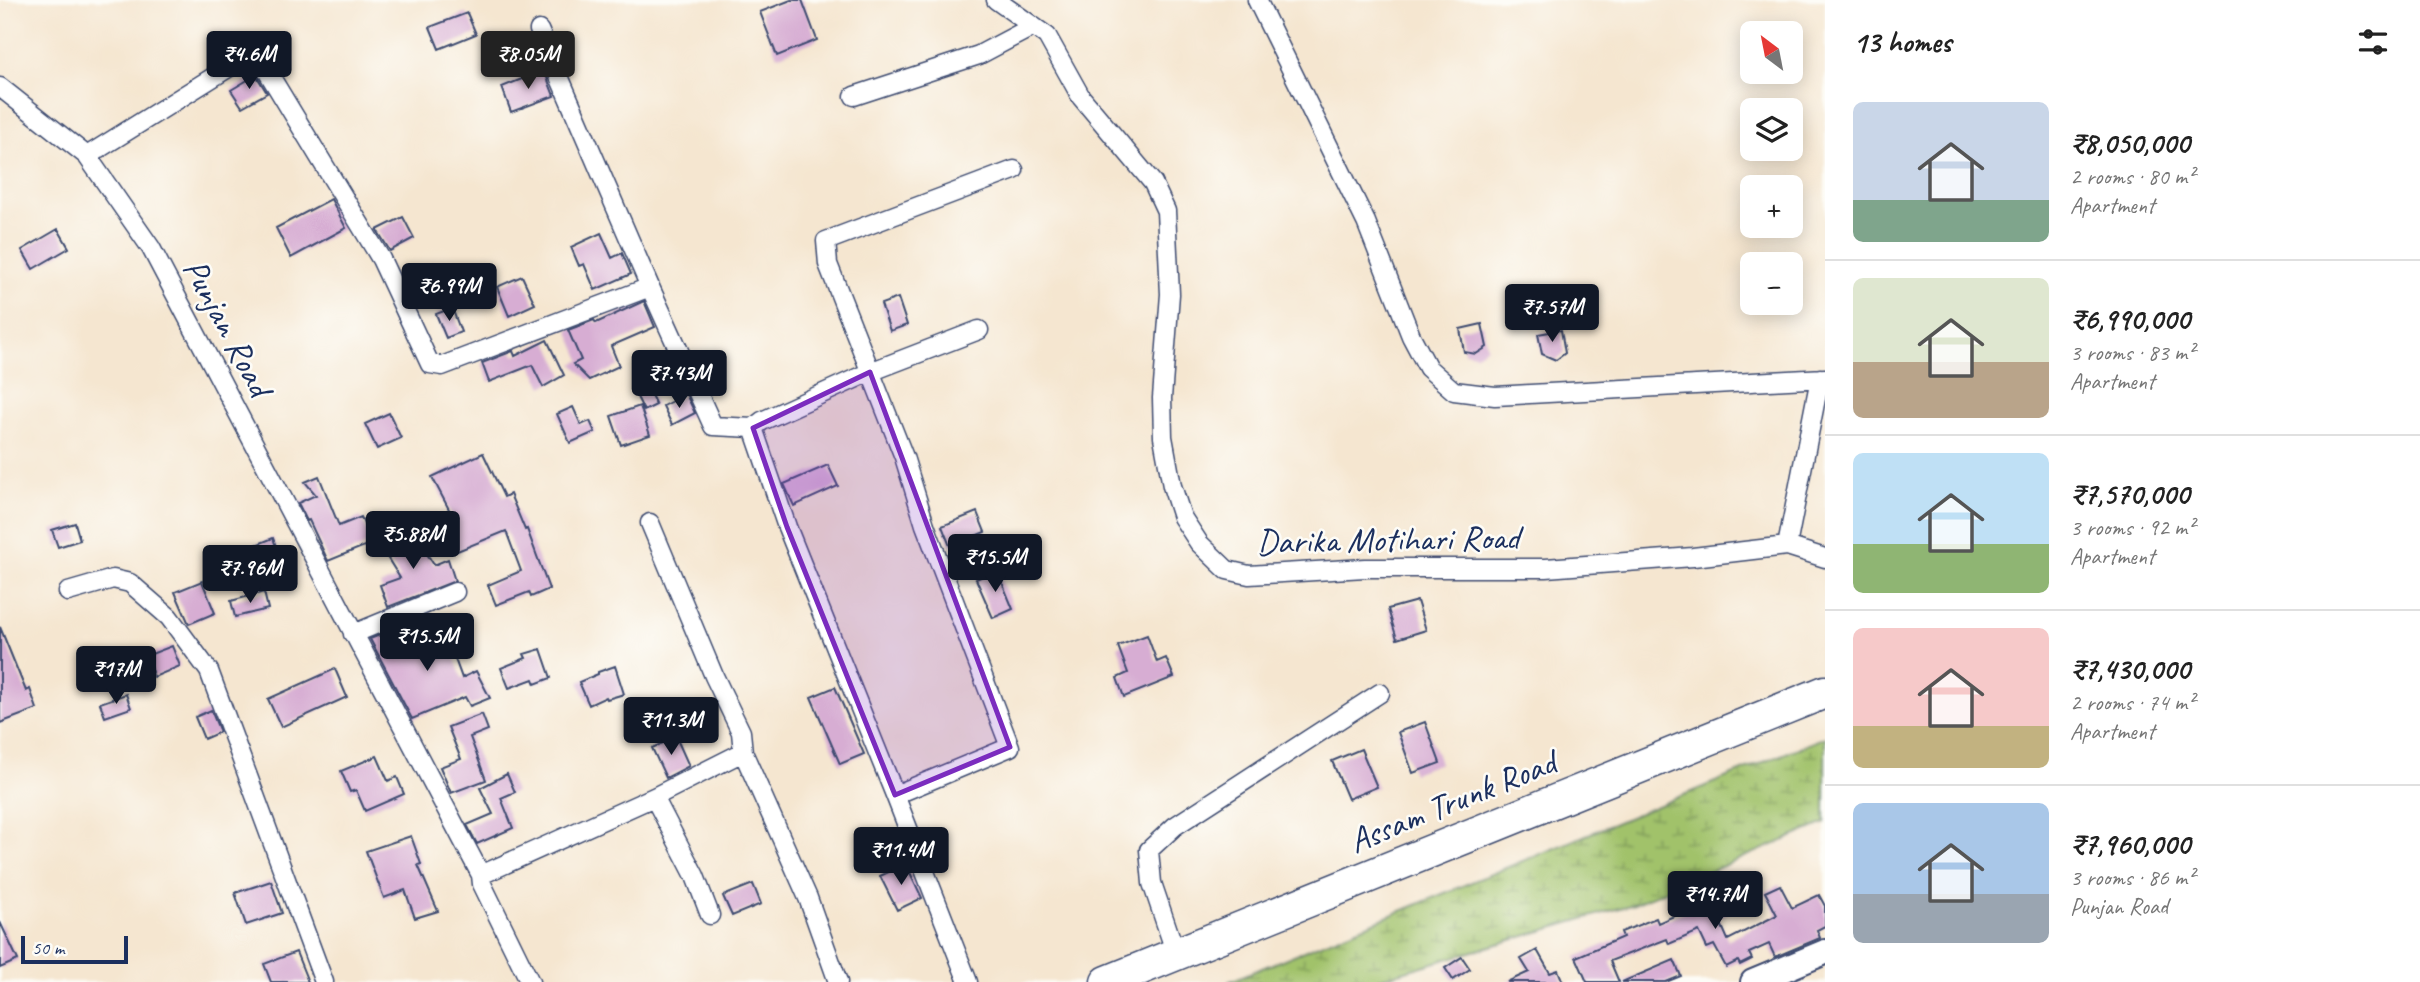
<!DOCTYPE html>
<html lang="en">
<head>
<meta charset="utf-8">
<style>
  :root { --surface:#fff; --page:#f2f2f2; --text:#222; --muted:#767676; --line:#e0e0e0; --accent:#111827 }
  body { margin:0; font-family:Caveat,sans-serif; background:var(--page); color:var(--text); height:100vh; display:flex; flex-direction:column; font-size:26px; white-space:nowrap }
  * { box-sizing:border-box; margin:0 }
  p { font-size:23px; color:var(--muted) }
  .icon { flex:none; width:38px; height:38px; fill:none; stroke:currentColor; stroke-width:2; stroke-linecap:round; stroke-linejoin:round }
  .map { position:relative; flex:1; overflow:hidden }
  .details { display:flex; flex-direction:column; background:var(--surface); width:595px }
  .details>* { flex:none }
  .needle { width:46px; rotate:328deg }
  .buttons { position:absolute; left:1740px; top:21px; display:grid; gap:14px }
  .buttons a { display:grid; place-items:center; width:63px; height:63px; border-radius:10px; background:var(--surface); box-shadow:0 4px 18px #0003; font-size:35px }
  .scale { position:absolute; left:21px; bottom:18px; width:107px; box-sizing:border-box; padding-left:7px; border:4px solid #1b2f5e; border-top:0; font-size:19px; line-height:24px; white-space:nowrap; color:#1b2f5e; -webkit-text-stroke:5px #fdfcf7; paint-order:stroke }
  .price { position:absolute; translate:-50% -60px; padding:0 16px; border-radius:7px; background:var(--accent); color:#fff; font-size:23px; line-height:46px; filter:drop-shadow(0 2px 4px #0008) }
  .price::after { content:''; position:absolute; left:50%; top:42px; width:21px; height:16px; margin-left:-10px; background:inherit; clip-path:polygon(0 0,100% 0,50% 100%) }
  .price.selected { background:#222; color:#fff }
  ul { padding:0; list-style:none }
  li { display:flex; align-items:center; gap:21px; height:175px; padding:0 28px }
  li+li { border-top:2px solid var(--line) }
  li span { display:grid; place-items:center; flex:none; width:196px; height:140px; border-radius:10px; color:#555 }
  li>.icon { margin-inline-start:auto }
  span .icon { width:84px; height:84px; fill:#fffc; stroke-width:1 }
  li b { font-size:30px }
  h2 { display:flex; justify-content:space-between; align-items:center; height:84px; padding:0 28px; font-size:30px }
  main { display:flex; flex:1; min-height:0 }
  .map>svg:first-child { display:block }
  .wetland { fill:url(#wetland-marsh); stroke:#5e7864; stroke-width:2 }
  .building { fill:#d7add3 }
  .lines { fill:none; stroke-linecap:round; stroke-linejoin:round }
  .street-casing { stroke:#3c4a6f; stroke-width:21 }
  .secondary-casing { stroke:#3c4a6f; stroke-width:28 }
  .highway-casing { stroke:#3c4a6f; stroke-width:35 }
  .street { stroke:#fff; stroke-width:18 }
  .secondary { stroke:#fff; stroke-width:24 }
  .highway { stroke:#fff; stroke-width:32 }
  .marked { fill:#7b2cbf; fill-opacity:0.2; stroke:#7b2cbf; stroke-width:5; stroke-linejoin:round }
  .labels { text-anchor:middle; stroke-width:5; stroke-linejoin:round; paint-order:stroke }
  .street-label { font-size:35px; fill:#1b2f5e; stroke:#fdfcf7 }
</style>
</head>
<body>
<main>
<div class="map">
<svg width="1825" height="982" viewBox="0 0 1825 982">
  <defs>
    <pattern id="wetland-marsh" width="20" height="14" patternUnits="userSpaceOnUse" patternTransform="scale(1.75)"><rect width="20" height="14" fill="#a1c26b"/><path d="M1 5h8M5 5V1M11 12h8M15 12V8" fill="none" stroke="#829e5b"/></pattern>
  </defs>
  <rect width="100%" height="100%" fill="#fdfcf7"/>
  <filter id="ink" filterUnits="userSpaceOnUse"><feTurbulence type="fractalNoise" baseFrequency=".0143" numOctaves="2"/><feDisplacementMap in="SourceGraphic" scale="14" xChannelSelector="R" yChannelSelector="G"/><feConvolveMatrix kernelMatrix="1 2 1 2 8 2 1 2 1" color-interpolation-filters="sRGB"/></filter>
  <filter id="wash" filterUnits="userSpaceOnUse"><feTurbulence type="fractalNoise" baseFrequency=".00686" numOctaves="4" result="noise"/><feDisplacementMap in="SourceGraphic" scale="28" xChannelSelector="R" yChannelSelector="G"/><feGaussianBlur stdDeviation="1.57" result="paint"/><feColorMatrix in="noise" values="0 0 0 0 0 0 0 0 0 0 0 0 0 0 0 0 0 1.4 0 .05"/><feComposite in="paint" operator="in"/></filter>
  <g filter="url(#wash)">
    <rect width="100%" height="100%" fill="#f5e6d0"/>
    <path class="wetland" d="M1825,737V823L1634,904L1368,982H1228Z"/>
    <g id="blocks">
      <path class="building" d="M791,0H802L817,40L777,56L760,12Z
        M467,13L476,34L439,49L430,27Z
        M544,70L554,96L511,112L502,87Z
        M256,75L267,93L242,107L231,90Z
        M331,199L346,228L291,258L276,228Z
        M403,217L414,238L390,251L377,230Z
        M58,229L69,248L33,269L22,250Z
        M601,233L612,258L622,253L631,274L595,290L584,264L579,266L571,247Z
        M522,276L535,304L509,316L497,287Z
        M898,298L907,325L890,331L881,304Z
        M644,301L655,327L611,346L619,366L589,380L573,364L581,360L568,330L594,320L596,323Z
        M452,308L461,332L446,338L436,314Z
        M1482,324L1487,347L1476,354L1464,352L1460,329Z
        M1561,330L1565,353L1556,360L1542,354L1538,334Z
        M547,340L564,375L543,387L532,365L489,382L482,363L513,351L515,356Z
        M647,387L656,405L644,411L635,393Z
        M686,394L695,413L672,425L663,406Z
        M640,406L650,435L621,445L611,416Z
        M573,407L581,425L590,421L595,432L570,443L557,414Z
        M389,413L401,438L377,449L365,424Z
        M483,453L504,497L510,494L525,530L527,529L549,589L531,597L529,592L496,605L488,585L521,571L506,531L455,552L441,522L453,517L432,477Z
        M828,465L838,486L794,506L784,484Z
        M319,476L339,526L361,517L372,543L328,561L309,520L307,521L298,503L316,495L305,482Z
        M977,512L985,532L950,546L942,526Z
        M75,523L80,540L58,547L52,530Z
        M412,530L434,565L448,559L455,581L388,607L380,585L400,578L382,549Z
        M273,538L278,552L237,569L231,555Z
        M997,570L1013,609L993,618L976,579Z
        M202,581L215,613L189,624L175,592Z
        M264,592L268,609L235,617L231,601Z
        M1417,601L1426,630L1397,639L1388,609Z
        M0,627L26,691L30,689L37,709L0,723Z
        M397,628L405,645L415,642L416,644L445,632L462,678L476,671L490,698L470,706L465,697L412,719L370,639Z
        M1147,635L1157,662L1166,658L1174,677L1124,697L1117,678L1128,673L1118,646Z
        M172,646L180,666L154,677L146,656Z
        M541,649L551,678L535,684L533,679L509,688L501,668L526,658L524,654Z
        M615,666L624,694L607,699L606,697L589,705L579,682L598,674V672Z
        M335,669L347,697L281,727L268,699Z
        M835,687L864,754L840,764L811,697Z
        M126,694L131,708L105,717L100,703Z
        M211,710L220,732L204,739L195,717Z
        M482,714L488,730L470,737L486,780L451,793L440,767L461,759L448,727Z
        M1425,722L1440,763L1413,773L1398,732Z
        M676,737L689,766L666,778L652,748Z
        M1361,749L1377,787L1348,799L1332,761Z
        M377,756L388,781L397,777L404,794L365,811L356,790L350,792L341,771Z
        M507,774L515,792L501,798L513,828L477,844L467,825L493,814L480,788Z
        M411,836L421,864L418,865L438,911L415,918L405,890L384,898L366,851Z
        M906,864L922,898L897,910L880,876Z
        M271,881L282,913L246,925L235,893Z
        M1744,883L1753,902L1718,917L1728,940L1777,915L1765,892L1780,885L1792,908L1819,895L1825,906V926L1817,930L1820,938L1775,957L1769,944L1749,953L1752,959L1740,965L1738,961L1726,967L1714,945L1707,948L1699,931L1669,944L1667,939L1610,961L1619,982H1587L1576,957L1623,937L1621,932L1656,918L1658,923L1688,910L1683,900L1707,889L1711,897Z
        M753,884L761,904L732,916L723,896Z
        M0,922L18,960L0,968Z
        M1537,950L1550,973L1558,970L1563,982H1507L1529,972L1521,959Z
        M296,952L308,982H271L264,964Z
        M1462,957L1470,969L1453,980L1445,968Z
        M1674,960L1681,976L1666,982H1622Z"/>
    </g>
  </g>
  <g filter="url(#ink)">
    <use href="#blocks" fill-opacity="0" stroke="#3c4a6f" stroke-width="2"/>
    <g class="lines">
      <g class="street-casing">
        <path id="street" d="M996,0L1047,36L1081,97L1153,183L1166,211L1170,294L1162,398L1163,437L1172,486L1182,517L1199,543L1227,570L1249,575L1365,568H1546L1693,557L1787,546L1825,558
          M1257,0L1366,222L1411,336L1428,368L1454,391L1495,396L1825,378
          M539,30L650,287L713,426L753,428L762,421L870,372L979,330
          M0,87L87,156L151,248L481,875L482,884L530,982
          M854,96L979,55L1032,27
          M87,156L255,51L381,259L430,364L442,366L650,287
          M753,428L787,527L895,795L968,982
          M650,523L714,676L741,732L743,752L808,898L838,982
          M1787,546L1820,378
          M68,592L113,579L130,583L169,617L209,671L324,982
          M353,634L455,592
          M895,795L1010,747L925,525L904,457L828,264L826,241L1014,170
          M654,797L695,876L710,915
          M481,875L654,797L743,752
          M1176,954L1152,883L1149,850L1175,826L1380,693"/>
      </g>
      <g class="secondary-casing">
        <path id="secondary" d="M1753,982L1825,952"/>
      </g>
      <g class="highway-casing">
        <path id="highway" d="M1107,982L1825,692"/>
      </g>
      <use href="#street" class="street"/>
      <use href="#secondary" class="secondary"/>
      <use href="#highway" class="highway"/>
    </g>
  </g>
  <path class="marked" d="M870,372L1010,747L895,795L787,527L753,428Z"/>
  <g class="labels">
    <g class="street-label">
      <text transform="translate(228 327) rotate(62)" y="12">Punjan Road</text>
      <text transform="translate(1388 539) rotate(-1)" y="12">Darika Motihari Road</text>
      <text transform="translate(1452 801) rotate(-22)" y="12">Assam Trunk Road</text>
    </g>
  </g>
</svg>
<div class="buttons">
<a><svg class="needle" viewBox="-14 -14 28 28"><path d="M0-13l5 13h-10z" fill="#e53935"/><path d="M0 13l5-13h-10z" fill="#767676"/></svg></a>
<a><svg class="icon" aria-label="layers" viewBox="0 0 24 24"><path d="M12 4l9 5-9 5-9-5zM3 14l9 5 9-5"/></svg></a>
<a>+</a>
<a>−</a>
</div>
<div class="scale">50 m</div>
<b class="price" style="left:249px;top:91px">₹4.6M</b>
<b class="price selected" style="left:528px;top:91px">₹8.05M</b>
<b class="price" style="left:449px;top:323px">₹6.99M</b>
<b class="price" style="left:1552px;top:344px">₹7.57M</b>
<b class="price" style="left:679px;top:410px">₹7.43M</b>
<b class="price" style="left:413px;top:571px">₹5.88M</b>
<b class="price" style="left:995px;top:594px">₹15.5M</b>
<b class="price" style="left:250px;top:605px">₹7.96M</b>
<b class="price" style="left:427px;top:673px">₹15.5M</b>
<b class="price" style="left:116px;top:706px">₹17M</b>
<b class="price" style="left:671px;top:757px">₹11.3M</b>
<b class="price" style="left:901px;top:887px">₹11.4M</b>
<b class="price" style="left:1715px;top:931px">₹14.7M</b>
</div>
<section class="details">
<h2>13 homes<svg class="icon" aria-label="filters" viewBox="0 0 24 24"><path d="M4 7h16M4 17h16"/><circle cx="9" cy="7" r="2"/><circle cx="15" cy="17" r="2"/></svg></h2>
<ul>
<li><span style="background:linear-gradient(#c9d6e8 70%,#7fa58c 0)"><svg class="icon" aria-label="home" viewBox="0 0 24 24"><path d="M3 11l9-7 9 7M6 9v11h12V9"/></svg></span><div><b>₹8,050,000</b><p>2 rooms · 80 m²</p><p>Apartment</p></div></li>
<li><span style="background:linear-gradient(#dfe7d0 60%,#b9a48a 0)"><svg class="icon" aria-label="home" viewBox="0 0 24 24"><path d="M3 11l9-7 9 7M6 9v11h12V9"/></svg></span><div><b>₹6,990,000</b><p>3 rooms · 83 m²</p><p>Apartment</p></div></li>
<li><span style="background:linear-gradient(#bfe0f5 65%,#8fb573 0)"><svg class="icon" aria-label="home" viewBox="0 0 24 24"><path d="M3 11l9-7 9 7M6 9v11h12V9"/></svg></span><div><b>₹7,570,000</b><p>3 rooms · 92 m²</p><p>Apartment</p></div></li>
<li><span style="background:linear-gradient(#f6c9c9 70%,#c2b280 0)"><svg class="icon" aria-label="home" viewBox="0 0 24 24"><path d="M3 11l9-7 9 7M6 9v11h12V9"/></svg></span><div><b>₹7,430,000</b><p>2 rooms · 74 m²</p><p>Apartment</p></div></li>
<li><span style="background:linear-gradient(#a9c7e8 65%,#9aa5b1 0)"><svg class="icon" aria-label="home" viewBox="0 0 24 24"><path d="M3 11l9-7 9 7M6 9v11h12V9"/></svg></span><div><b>₹7,960,000</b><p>3 rooms · 86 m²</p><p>Punjan Road</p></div></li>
</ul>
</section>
</main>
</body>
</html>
